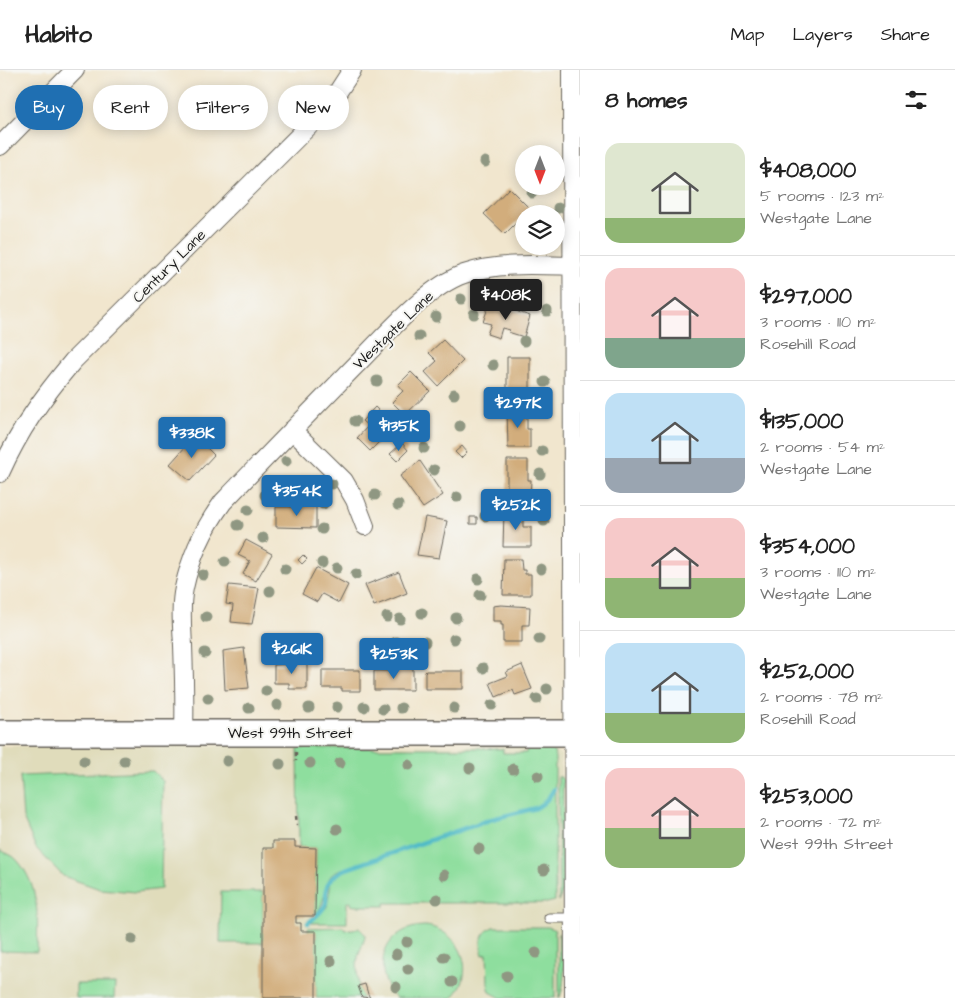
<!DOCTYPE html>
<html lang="en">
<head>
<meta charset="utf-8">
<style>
  :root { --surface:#fff; --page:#f2f2f2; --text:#222; --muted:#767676; --line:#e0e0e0; --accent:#1f6fb2 }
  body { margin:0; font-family:"Architects Daughter",sans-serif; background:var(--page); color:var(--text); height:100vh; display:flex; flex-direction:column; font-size:19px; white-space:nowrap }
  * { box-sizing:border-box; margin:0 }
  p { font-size:16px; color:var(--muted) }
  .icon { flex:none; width:28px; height:28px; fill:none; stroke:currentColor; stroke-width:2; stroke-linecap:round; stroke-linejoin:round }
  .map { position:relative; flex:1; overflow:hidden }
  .side { display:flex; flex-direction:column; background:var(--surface); width:375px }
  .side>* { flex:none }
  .guide { position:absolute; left:15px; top:15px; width:475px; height:45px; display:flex; gap:10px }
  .needle { width:32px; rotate:180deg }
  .fabs { position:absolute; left:515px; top:75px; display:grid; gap:10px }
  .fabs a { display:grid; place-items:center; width:50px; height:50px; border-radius:50%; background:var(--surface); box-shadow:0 2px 12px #0003; font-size:25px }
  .price { position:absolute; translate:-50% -42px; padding:0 11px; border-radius:5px; background:var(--accent); color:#fff; font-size:16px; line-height:32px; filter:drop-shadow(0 1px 2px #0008) }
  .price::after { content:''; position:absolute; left:50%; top:30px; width:15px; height:11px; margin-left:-8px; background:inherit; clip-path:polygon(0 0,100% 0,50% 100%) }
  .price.current { background:#222; color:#fff }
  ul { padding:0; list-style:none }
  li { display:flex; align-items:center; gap:15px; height:125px; padding:0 25px }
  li+li { border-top:1px solid var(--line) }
  li span { display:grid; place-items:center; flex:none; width:140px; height:100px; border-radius:15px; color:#555 }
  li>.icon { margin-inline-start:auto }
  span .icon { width:60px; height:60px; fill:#fffc; stroke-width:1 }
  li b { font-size:21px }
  h2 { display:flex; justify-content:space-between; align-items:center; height:60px; padding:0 25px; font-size:21px }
  .tag { padding:0 18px; border-radius:22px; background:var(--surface); box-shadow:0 2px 12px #0003; font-size:18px; line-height:45px }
  .tag.current { background:var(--accent); color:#fff }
  header { display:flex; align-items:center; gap:30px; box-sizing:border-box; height:70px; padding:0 25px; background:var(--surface); border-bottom:1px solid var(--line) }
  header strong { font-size:24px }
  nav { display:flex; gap:28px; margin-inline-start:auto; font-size:18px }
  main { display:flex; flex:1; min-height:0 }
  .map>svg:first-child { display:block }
  .built { fill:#e0dcbb }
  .green { fill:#8ede9e; stroke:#557d5d }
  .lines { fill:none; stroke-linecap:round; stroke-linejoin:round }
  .stream { stroke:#4bb9c5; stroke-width:4.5 }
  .building { fill:#d2ad7c }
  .lane-casing { stroke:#67635a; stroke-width:11 }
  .street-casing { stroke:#67635a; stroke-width:20 }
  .secondary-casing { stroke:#67635a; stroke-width:28 }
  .path { stroke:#67635a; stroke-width:2.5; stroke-dasharray:4 4; stroke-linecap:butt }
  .lane { stroke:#fff; stroke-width:9 }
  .street { stroke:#fff; stroke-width:18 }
  .secondary { stroke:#fff; stroke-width:25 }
  .tree { fill:#8f9782 }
  .labels { text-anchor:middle; stroke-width:4; stroke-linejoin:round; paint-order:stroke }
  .street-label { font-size:15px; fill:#1c1c1c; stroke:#f6f6f2 }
</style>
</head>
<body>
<header>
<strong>Habito</strong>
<nav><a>Map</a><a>Layers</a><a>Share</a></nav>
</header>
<main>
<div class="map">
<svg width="580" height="928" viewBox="0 0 580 928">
  <rect width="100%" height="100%" fill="#f6f6f2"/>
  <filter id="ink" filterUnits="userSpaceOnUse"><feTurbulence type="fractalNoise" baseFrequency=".02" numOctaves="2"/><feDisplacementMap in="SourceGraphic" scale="10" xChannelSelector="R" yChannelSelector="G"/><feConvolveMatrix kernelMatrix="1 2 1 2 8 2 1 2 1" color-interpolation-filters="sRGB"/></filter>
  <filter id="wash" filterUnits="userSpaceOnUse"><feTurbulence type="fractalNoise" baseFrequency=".0096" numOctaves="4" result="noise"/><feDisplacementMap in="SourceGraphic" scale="20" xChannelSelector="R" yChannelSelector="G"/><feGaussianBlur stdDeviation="1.12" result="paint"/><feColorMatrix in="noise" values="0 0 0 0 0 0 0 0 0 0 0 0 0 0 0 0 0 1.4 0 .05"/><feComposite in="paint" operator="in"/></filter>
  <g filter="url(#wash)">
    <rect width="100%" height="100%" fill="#f1e6ce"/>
    <path class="built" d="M546,675L561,685L562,928H0V676Z"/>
    <path class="green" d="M298,678H477L503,679V683H526L527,678L551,680L554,682L555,688V831L547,833H385V836H355L351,835V832H347V853H311L327,837L331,811L347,798C318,801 331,830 315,844L316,778L299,777Z
      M153,701L163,711L161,819L136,822L100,819L63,806L36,778L23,748L20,706Z
      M558,707H561L563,710V820L559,831Z
      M0,780C5,783 13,785 17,790C40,816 38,849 37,882L0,881Z
      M221,822H263V873H220Z
      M426,856C461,861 478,902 452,928H396C369,898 385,856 426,856Z
      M343,857L345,860L359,858L365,864C365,871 361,877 359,883C356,893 357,906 359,916H358L363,928H316V862L308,861V858Z
      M493,857H548L555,860V928H501L490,922L488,914L487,884L483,885C479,872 481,863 493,857Z
      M559,863C566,873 566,920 559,928Z
      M76,914H115L114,928H76Z"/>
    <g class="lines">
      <path class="stream" d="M308,853C314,848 322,842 325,835C327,831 326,827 326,823C327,810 335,804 346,799L492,749L536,738C545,733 549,728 554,719"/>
    </g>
    <g id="blocks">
      <path class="building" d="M509,118L530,139L505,164L484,144Z
        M490,232L530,246L524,267L508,262L510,260L502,258L499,268L487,264L491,254L483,252Z
        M443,270L463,291L438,316L425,302L437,291L429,283Z
        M507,287H530V327H507Z
        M411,302L430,321L405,345L392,332L403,321L398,315Z
        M375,337L395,356L370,381L357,368L368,356L362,351Z
        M507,339H527V359H530V378H508Z
        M195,366L214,385L190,411L170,394Z
        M402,373L408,380L397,391L390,384Z
        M462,376L467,382L461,388L455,382Z
        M507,390H528V410H531L530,430L507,429Z
        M420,391L443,425L423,438L400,406Z
        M297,435H316V458L276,457V437H297Z
        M504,441H523V457H531V477H503Z
        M425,447L447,451L439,488L417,485Z
        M470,447H477V454H470Z
        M246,470L272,484L256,511L243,504L250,491L238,485Z
        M303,485L307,489L302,494L298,490Z
        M504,489H521L522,500H525V504H531V525H503Z
        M316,498L348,515L339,533L322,524L317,532L302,524Z
        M399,502L407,523L374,536L365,515Z
        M229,515L259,518L252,554L231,552L233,535L226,534Z
        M501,535L530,537L529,555H522V572H503V555H501V551H493V536Z
        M244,578L249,618L225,620L223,581Z
        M307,593V619H289V613H274V595Z
        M522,595L532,619L515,625L513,620L496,627L490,613L508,606L506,602Z
        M396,598H413V620H374V601H396Z
        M322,600H360V621H342V618H322Z
        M426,601H463V619H425V602Z
        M273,771H295V777L316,778L315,846H296V853H301V861H316V928H263V778H273Z
        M365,914L368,924L370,928L362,927L358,916Z"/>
    </g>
  </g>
  <g filter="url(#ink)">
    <use href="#blocks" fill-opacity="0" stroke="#67635a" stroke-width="1"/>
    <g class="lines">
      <g class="lane-casing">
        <path id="lane" d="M549,848H574"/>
      </g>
      <g class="street-casing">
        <path id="street" d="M572,0L574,928
          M0,76L75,0
          M292,360L344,411L355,430L365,456
          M0,403C20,359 42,328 73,291L328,37L352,0
          M184,663C185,633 184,604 183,575C182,556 180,536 184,518C191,485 204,458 223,432C267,386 311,341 355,296C384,267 426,217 464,204C498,192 538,195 573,196"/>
      </g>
      <g class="secondary-casing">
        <path id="secondary" d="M0,663H580"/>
      </g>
      <path class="path" d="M296,682V691
        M296,746L297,755"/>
      <use href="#lane" class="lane"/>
      <use href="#street" class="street"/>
      <use href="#secondary" class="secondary"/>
    </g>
    <g class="tree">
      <circle cx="485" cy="92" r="5.5"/>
      <circle cx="532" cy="123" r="5.5"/>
      <circle cx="558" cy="138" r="5.5"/>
      <circle cx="496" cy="218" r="5.5"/>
      <circle cx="461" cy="229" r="5.5"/>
      <circle cx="547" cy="241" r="5.5"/>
      <circle cx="474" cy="244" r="5.5"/>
      <circle cx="436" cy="247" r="5.5"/>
      <circle cx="419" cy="266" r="5.5"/>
      <circle cx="524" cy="271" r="5.5"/>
      <circle cx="493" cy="295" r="5.5"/>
      <circle cx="377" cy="311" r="5.5"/>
      <circle cx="545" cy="312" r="5.5"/>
      <circle cx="454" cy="324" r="5.5"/>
      <circle cx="544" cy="341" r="5.5"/>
      <circle cx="355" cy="351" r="5.5"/>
      <circle cx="460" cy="356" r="5.5"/>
      <circle cx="424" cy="378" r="5.5"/>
      <circle cx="542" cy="381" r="5.5"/>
      <circle cx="286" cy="391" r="5.5"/>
      <circle cx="434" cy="400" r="5.5"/>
      <circle cx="540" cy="404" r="5.5"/>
      <circle cx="303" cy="412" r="5.5"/>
      <circle cx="332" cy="414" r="5.5"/>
      <circle cx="265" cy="425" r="5.5"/>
      <circle cx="375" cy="425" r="5.5"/>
      <circle cx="457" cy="427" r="5.5"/>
      <circle cx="323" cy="434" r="5.5"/>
      <circle cx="398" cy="435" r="5.5"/>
      <circle cx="248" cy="440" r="5.5"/>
      <circle cx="485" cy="446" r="5.5"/>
      <circle cx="544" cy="451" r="5.5"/>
      <circle cx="238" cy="455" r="5.5"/>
      <circle cx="322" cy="459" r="5.5"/>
      <circle cx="263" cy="468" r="5.5"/>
      <circle cx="225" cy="492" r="5.5"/>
      <circle cx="322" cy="493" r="5.5"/>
      <circle cx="337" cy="498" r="5.5"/>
      <circle cx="285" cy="499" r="5.5"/>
      <circle cx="541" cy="499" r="5.5"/>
      <circle cx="356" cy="504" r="5.5"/>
      <circle cx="203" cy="505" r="5.5"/>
      <circle cx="478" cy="509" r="5.5"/>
      <circle cx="270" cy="521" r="5.5"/>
      <circle cx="480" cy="525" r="5.5"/>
      <circle cx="422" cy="543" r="5.5"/>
      <circle cx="206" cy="547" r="5.5"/>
      <circle cx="387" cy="547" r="5.5"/>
      <circle cx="456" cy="548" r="5.5"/>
      <circle cx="400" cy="549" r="5.5"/>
      <circle cx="454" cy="569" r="5.5"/>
      <circle cx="539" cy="569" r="5.5"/>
      <circle cx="299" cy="571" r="5.5"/>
      <circle cx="396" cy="572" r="5.5"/>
      <circle cx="425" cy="572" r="5.5"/>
      <circle cx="205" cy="583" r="5.5"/>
      <circle cx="278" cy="585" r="5.5"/>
      <circle cx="483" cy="598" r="5.5"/>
      <circle cx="547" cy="619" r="5.5"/>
      <circle cx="266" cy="621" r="5.5"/>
      <circle cx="208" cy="628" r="5.5"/>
      <circle cx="537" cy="629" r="5.5"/>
      <circle cx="277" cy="635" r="5.5"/>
      <circle cx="492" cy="635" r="5.5"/>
      <circle cx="337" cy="637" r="5.5"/>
      <circle cx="364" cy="637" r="5.5"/>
      <circle cx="249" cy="638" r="5.5"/>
      <circle cx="309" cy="638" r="5.5"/>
      <circle cx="401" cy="638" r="5.5"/>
      <circle cx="454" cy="638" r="5.5"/>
      <circle cx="383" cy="639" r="5.5"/>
      <circle cx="84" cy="691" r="5.5"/>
      <circle cx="124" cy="691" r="5.5"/>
      <circle cx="227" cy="691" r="5.5"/>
      <circle cx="310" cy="693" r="5.5"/>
      <circle cx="340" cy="693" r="5.5"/>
      <circle cx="280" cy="694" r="5.5"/>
      <circle cx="409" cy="695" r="5.5"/>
      <circle cx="470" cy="698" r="5.5"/>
      <circle cx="513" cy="699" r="5.5"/>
      <circle cx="538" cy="706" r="5.5"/>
      <circle cx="337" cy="759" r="5.5"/>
      <circle cx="479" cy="779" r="5.5"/>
      <circle cx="544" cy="800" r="5.5"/>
      <circle cx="444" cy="805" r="5.5"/>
      <circle cx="437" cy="829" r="5.5"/>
      <circle cx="132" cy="869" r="5.5"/>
      <circle cx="407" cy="872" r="5.5"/>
      <circle cx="536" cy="883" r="5.5"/>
      <circle cx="396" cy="884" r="5.5"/>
      <circle cx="444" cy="887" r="5.5"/>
      <circle cx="331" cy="891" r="5.5"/>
      <circle cx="408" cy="899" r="5.5"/>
      <circle cx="507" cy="906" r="5.5"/>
      <circle cx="452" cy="912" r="5.5"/>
      <circle cx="396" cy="917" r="5.5"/>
    </g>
  </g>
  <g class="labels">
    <g class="street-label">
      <text transform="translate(169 196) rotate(-45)" y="5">Century Lane</text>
      <text transform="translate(393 260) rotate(-44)" y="5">Westgate Lane</text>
      <text x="290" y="668">West 99th Street</text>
    </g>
  </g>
</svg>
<div class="fabs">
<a><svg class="needle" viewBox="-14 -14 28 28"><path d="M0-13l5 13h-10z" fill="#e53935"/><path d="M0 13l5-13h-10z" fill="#767676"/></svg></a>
<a><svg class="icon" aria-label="layers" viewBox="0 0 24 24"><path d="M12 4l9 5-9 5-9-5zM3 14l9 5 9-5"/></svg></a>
</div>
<b class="price current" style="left:506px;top:251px">$408K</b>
<b class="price" style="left:518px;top:359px">$297K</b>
<b class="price" style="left:399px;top:382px">$135K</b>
<b class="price" style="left:192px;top:389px">$338K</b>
<b class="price" style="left:297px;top:447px">$354K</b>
<b class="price" style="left:516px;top:461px">$252K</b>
<b class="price" style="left:292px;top:605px">$261K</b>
<b class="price" style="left:394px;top:610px">$253K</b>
<div class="guide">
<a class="tag current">Buy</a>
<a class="tag">Rent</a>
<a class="tag">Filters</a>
<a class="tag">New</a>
</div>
</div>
<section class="side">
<h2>8 homes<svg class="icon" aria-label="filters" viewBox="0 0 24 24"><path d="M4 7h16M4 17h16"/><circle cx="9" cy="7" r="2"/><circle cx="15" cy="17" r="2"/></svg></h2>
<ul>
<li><span style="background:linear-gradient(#dfe7d0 75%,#8fb573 0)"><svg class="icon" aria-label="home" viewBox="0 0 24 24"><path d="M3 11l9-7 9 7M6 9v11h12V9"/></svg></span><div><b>$408,000</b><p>5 rooms · 123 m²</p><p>Westgate Lane</p></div></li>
<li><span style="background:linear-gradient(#f6c9c9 70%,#7fa58c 0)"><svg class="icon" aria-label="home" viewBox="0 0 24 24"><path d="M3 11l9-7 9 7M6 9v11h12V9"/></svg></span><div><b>$297,000</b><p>3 rooms · 110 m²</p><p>Rosehill Road</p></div></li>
<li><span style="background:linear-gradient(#bfe0f5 65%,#9aa5b1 0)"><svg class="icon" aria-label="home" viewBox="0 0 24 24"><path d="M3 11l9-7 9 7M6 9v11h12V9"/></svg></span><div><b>$135,000</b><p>2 rooms · 54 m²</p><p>Westgate Lane</p></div></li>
<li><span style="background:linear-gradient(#f6c9c9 60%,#8fb573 0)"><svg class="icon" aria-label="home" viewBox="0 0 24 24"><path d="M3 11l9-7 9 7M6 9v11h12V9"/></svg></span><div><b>$354,000</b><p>3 rooms · 110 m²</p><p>Westgate Lane</p></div></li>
<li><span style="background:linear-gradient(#bfe0f5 70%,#8fb573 0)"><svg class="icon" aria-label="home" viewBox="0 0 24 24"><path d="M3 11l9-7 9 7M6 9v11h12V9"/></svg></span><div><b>$252,000</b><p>2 rooms · 78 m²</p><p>Rosehill Road</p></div></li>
<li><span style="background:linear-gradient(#f6c9c9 60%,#8fb573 0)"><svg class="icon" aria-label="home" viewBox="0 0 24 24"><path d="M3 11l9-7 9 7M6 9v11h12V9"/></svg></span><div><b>$253,000</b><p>2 rooms · 72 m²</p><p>West 99th Street</p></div></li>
</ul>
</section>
</main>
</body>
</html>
